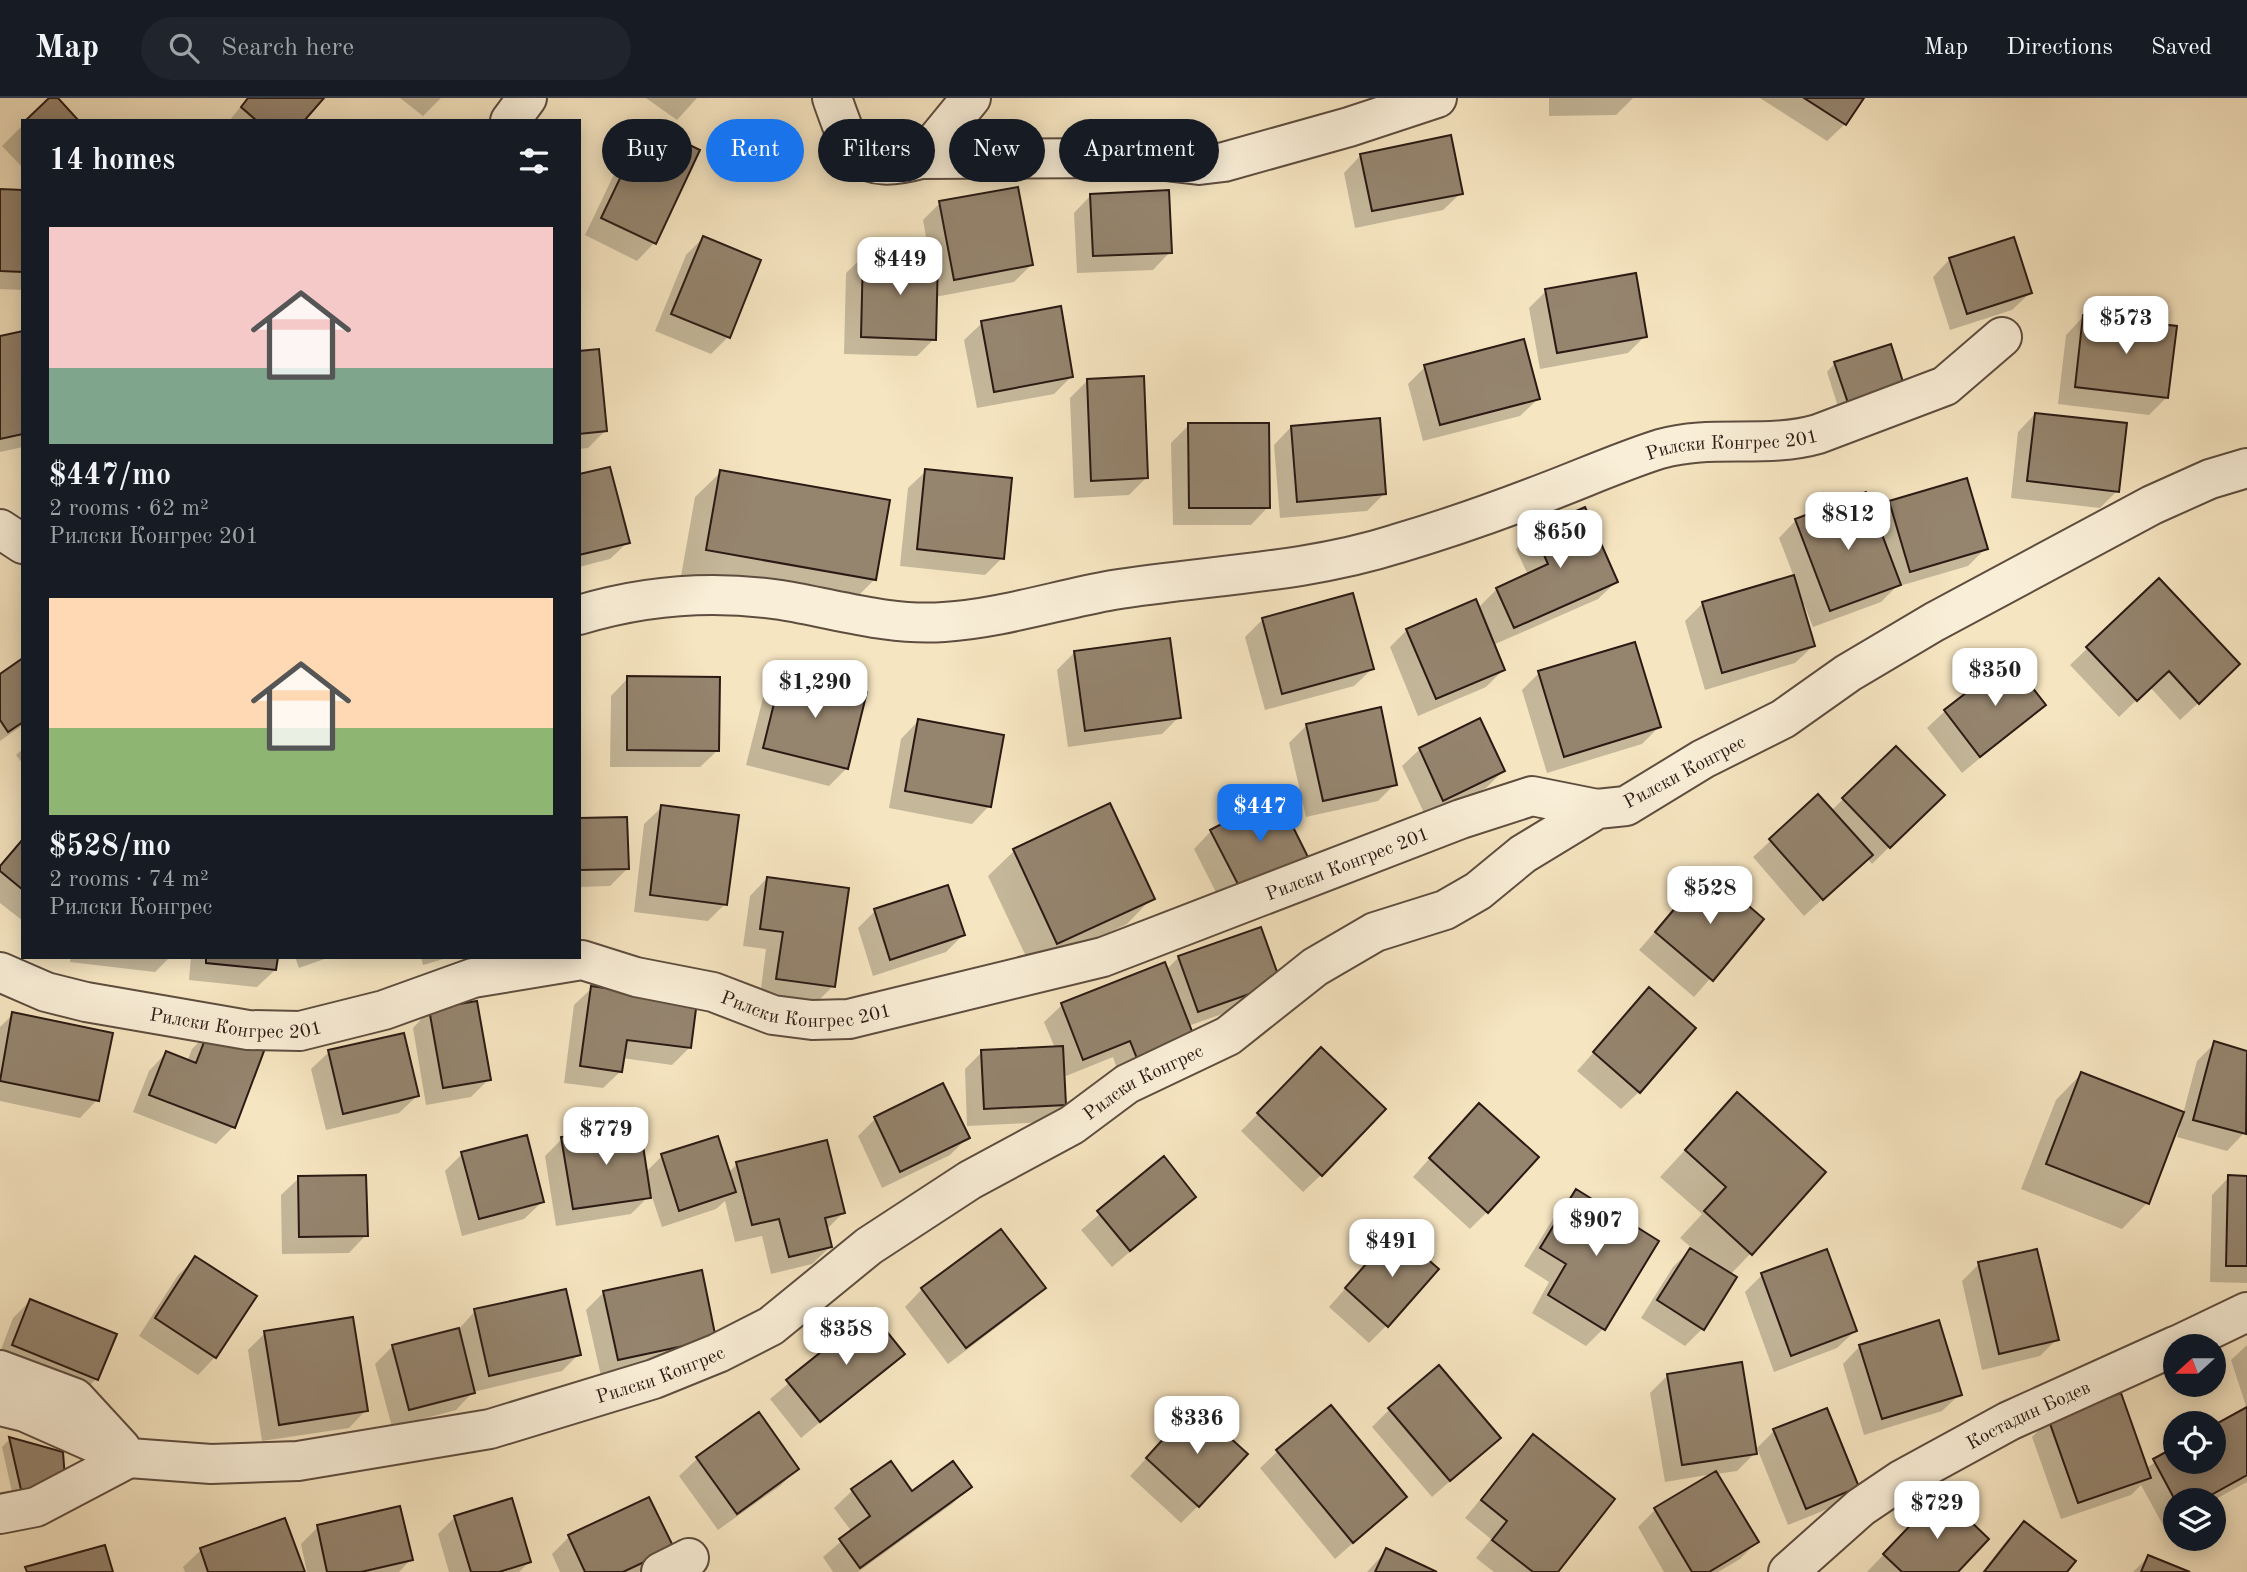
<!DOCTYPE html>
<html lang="en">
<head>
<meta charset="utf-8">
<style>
  :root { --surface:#171b24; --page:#20242c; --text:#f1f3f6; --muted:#9ea1a6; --line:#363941; --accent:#1a73e8 }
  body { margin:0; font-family:"Old Standard TT",serif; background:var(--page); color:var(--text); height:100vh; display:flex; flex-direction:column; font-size:26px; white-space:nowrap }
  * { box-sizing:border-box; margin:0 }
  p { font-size:23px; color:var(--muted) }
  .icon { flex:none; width:38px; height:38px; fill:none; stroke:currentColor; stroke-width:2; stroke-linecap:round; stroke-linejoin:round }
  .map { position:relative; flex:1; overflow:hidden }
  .drawer { position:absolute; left:21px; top:21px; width:560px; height:840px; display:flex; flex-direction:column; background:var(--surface); border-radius:0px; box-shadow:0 4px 18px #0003 }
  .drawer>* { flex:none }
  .banner { position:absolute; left:602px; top:21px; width:665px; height:63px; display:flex; gap:14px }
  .needle { width:46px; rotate:249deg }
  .fabs { position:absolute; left:2163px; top:1236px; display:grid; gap:14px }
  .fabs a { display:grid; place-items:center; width:63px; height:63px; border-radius:50%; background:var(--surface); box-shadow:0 4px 18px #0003; font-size:35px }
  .price { position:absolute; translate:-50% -60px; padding:0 16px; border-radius:14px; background:#fff; color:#222; font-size:23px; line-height:46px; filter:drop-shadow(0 2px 4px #0008) }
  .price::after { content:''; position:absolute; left:50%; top:42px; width:21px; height:16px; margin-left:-10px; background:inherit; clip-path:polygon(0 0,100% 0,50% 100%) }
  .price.active { background:var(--accent); color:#fff }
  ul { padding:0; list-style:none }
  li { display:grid; align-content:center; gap:14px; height:371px; padding:0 28px }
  li span { display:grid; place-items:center; height:217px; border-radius:0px; color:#555 }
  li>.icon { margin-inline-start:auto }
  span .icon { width:126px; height:126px; fill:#fffc; stroke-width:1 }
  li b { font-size:30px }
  h2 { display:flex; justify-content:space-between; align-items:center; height:84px; padding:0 28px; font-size:30px }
  .tag { padding:0 24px; border-radius:32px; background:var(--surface); box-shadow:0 4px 18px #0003; font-size:24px; line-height:63px }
  .tag.active { background:var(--accent); color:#fff }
  header { display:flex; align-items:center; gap:42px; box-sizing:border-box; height:98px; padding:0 35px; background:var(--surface); border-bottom:2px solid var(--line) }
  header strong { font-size:33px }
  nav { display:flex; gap:38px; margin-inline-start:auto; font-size:24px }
  .search { width:490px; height:63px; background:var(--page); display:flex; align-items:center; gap:18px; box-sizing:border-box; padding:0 24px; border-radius:38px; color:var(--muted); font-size:26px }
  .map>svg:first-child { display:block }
  .shadow { fill:#0003 }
  .building { fill:#95846e; stroke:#2b1a14; stroke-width:2 }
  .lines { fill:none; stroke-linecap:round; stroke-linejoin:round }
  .minor-casing { stroke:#5e4d3f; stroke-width:42 }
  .minor { stroke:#f9eed7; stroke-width:38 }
  .labels { text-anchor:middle; stroke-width:5; stroke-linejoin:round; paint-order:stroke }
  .street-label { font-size:19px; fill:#2b1a14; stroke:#f9eed7 }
</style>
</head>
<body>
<header>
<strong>Map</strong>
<div class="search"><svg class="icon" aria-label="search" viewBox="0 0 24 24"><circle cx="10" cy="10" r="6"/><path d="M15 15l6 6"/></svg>Search here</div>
<nav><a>Map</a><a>Directions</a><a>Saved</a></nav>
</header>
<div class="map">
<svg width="2247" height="1474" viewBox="0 0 2247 1474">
  <rect width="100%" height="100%" fill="#f6e5c1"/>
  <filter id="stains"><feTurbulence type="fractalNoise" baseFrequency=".00286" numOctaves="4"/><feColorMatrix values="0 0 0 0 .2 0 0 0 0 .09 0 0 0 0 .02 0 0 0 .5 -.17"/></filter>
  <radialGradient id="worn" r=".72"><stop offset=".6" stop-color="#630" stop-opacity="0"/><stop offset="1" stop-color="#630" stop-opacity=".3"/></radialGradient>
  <path class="shadow" d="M248,0H321L302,23H229Z
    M400,0H441L423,18Z
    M646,0H697L677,22Z
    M1549,0H1633L1616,17L1549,18Z
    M1760,0H1861L1845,26L1827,43Z
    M23,27V70L2,48Z
    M646,28L698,53L654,145L637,163L585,137L629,45Z
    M1361,57L1461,95L1443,112L1355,130L1344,75Z
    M0,93L23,94V192L0,191Z
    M1091,97L1170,154L1153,172L1077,175L1074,115Z
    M940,105L1031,167L1014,184L935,199L934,241L917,258L844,256L846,175L864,158L930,160L923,122Z
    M703,140L728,239L711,256L655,233L686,157Z
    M1950,161L2030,195L2012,212L1950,232L1933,179Z
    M1546,193L1645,238L1628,255L1540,271L1529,210Z
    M2083,219L2167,299L2149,317L2058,306L2066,237Z
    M982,225L1072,278L1054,296L977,310L964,242Z
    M23,235V349L0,354V240Z
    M579,255L605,333L588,350L579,351Z
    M1835,265L1894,295L1839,312L1827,274Z
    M1425,269L1538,301L1520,318L1423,343L1408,286Z
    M1087,283L1146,380L1129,397L1074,400L1070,300Z
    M2035,316L2117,393L2100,410L2011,400L2018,334Z
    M1189,327L1268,409L1251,427H1173L1171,345Z
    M1291,329L1385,395L1367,413L1280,420L1274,347Z
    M926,373L1002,460L985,477L900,468L908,390Z
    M721,374L874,482L849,507L681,478L695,399Z
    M579,378L628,444L610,461L579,469Z
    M1890,405L1986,450L1968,468L1896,489L1881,504L1813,529L1804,506L1801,507L1813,548L1795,565L1705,592L1685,523L1703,505L1794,479L1779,440L1796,422L1874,420Z
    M1584,411L1616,484L1598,501L1493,547L1503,572L1486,589L1418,618L1390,549L1407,532L1478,510L1497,491L1528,477L1516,451L1534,433Z
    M2159,482L2221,584L2180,622L2150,589L2119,619L2070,567Z
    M1263,521L1372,571L1354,588L1265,612L1245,539Z
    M1074,555L1179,619L1162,636L1068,649L1057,572Z
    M23,562V627L0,643V578Z
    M2010,563L2044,607L1962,675L1927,630L1945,613Z
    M782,575L847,670L829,688L746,667L765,592Z
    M1539,575L1659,629L1642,646L1547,675L1522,592Z
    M628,580L718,652L700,669H610L611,598Z
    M918,623L989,708L972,726L889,710L901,641Z
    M1307,627L1395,686L1378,703L1306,719L1289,645Z
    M1896,650L1942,697L1872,766L1867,760L1804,818L1753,759L1818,699L1831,713Z
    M23,651V666L16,657Z
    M1420,651L1503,673L1486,690L1426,719L1402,668Z
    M662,709L725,806L708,823L634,814L644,726Z
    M579,721L627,771L610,788L579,789Z
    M1211,733L1307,761L1225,812L1194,751Z
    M23,740V823L0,805V767Z
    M1014,753L1152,800L1127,826L1032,871L988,778Z
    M1707,774L1762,821L1694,899L1639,852Z
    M767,780L833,888L816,905L760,898L766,851L743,848L750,798Z
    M875,813L963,837L946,854L873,878L858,830Z
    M1260,831L1262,902L1188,928L1120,980L1113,959L1066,978L1063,971L1064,1007L1047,1024L967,1028L965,971L982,954L1055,950L1044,924L1062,907L1166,872L1179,859Z
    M71,859H170L155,874L70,864Z
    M191,859H276L275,872L257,889L189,882Z
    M295,859H330L299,870Z
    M421,859H450L423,867Z
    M592,890L689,950L672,967L622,960L621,973L603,990L564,985L574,907Z
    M1649,892L1639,994L1621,1011L1577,973Z
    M430,912L489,981L471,999L426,1007L413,930Z
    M13,916L97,1002L80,1020L0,1003V929Z
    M210,933L233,1029L216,1046L133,1014L149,973L166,955L187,964L192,951Z
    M2215,945L2247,954V1025L2244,1035L2227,1053L2177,1039L2180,1028L2177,1027L2147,1105L2122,1131L2021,1091L2056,1002L2081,976L2183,1016L2197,963Z
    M1321,951V1077L1303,1094L1241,1033Z
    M329,954L417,998L399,1015L326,1032L311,971Z
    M1737,996L1751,1155L1730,1177L1702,1231L1685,1248L1641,1220L1673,1169L1692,1150L1680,1140L1702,1116L1660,1079Z
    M875,1021L968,1039L950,1057L882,1090L858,1038Z
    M1462,1024L1487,1114L1470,1131L1413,1079Z
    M562,1041L645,1075L662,1058L728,1075L737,1066L843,1115L826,1132L830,1149L812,1166L771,1176L762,1138L735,1144L725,1103L716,1111L662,1129L651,1096L631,1116L556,1128L545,1058Z
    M462,1056L542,1104L524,1121L462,1138L445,1073Z
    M1164,1061L1194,1099L1112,1169L1081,1132Z
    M2229,1079L2247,1080V1185L2210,1184L2212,1097Z
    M299,1080L366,1137L349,1155L282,1156L281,1097Z
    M1576,1093L1657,1143L1603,1231L1586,1248L1532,1215L1549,1184L1524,1168L1559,1111Z
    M1378,1153L1386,1228L1369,1245L1329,1209Z
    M196,1160L215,1259L198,1277L139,1238L178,1177Z
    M1979,1166L2057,1241L2040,1258L1982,1272L1962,1183Z
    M1762,1177L1855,1233L1837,1250L1774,1274L1745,1194Z
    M1043,1190L1026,1207L948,1266L905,1209L922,1191Z
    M604,1194L715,1241L601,1278L586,1212Z
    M30,1203L96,1281L79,1298L0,1254L13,1220Z
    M475,1213L579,1256L562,1273L473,1294L456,1312L392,1329L375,1266L392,1249L458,1232Z
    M871,1216L902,1256L801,1340L770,1301Z
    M265,1235L366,1312L349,1330L262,1343L248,1252Z
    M2247,1247V1384L2214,1402H2175V1423L2164,1429L2141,1387L2131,1397L2061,1421L2032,1339L2049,1322L2145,1371L2175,1351V1363H2214V1329L2247,1311L2231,1262Z
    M1860,1248L1960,1296L1942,1313L1864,1337L1843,1266Z
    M1668,1277L1755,1355L1737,1373L1716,1376L1757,1444L1740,1461L1718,1474H1664L1638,1429L1655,1412L1713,1376L1665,1384L1650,1295Z
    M1390,1311L1499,1340L1432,1399L1372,1329Z
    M759,1317L797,1371L780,1388L718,1432L679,1378L697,1361Z
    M1177,1327L1198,1408L1181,1425L1130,1378Z
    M1774,1333L1857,1389L1840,1406L1788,1427L1757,1350Z
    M1533,1338L1555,1474H1494L1476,1460L1491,1441L1465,1420Z
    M10,1341L62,1355L14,1403L2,1349Z
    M1278,1353L1405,1399L1335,1461L1260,1370Z
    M891,1365L912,1395L969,1389L952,1406L858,1474H833L823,1459L852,1434L834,1410L852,1393Z
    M648,1401L654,1467L639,1474H560L552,1456L569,1439Z
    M1923,1415L1955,1474H1867Z
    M455,1419L529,1464L519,1474H449L438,1436Z
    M2024,1425L2065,1474H1982L2007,1442Z
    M318,1429L411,1461L399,1474H307L301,1446Z
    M201,1452L303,1474H185L183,1469Z
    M1386,1453L1432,1474H1367Z
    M2148,1459L2185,1474H2133Z"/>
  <path class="building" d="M49,0H58L79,23H25Z
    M248,0H324L304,23H257L241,9Z
    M1804,0H1864L1846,27Z
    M646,26L700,52L656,146L601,120Z
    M1451,37L1463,96L1372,113L1360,56Z
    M1018,89L1033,167L954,182L939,103Z
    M0,91L23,92V174L0,173Z
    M1169,92L1172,155L1093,158L1090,96Z
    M703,138L761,162L730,240L671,216Z
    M2014,139L2032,195L1967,216L1949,160Z
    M863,156L938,159L936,242L861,239Z
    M1636,175L1647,239L1557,255L1545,191Z
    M1061,208L1073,279L994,294L981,223Z
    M2083,217L2177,228L2168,300L2075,289Z
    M23,233V336L0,341V238Z
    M1524,241L1540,301L1440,327L1424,267Z
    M1891,246L1904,287L1848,305L1834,264Z
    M599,251L607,333L579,336V253Z
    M1144,278L1148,380L1091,383L1087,281Z
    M2035,315L2127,325L2119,394L2027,383Z
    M1380,320L1386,396L1297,404L1291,328Z
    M1188,325H1269L1270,410H1189Z
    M610,369L630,445L579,457V376Z
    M925,371L1012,380L1004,461L917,451Z
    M720,372L890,402L876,482L706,452Z
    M1967,380L1988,451L1910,474L1889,403Z
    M1866,394L1901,487L1830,513L1795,421Z
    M1585,409L1618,484L1514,530L1496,490L1548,466L1533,432Z
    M1794,477L1815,548L1722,575L1702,504Z
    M2159,480L2240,566L2199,606L2169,573L2137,603L2086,549Z
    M1353,495L1374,571L1282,596L1262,520Z
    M1476,501L1505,572L1436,601L1406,531Z
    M1170,540L1181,620L1085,633L1074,553Z
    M1635,544L1661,629L1564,659L1538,573Z
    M23,560V624L8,634L0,622V576Z
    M2010,561L2046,607L1980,659L1944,612Z
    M782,573L867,594L848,671L763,650Z
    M627,578L720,579L719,653L627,652Z
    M1381,609L1397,687L1323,703L1306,626Z
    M1480,620L1505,673L1443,703L1419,650Z
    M918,621L1004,637L991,709L905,693Z
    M1896,648L1945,697L1890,750L1842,700Z
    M1818,696L1873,757L1823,802L1769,741Z
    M1277,697L1309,761L1243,796L1210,732Z
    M1110,705L1155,801L1057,846L1013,751Z
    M661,707L739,717L727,807L650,797Z
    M627,719L629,771L579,772V720Z
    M23,741V792L0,773V768Z
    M1707,772L1764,821L1713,883L1655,834Z
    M767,779L849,790L835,889L776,881L783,834L760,831Z
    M948,787L965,837L890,862L874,811Z
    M1261,829L1281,885L1198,914L1178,858Z
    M206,859H278L276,872L206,865Z
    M1165,864L1195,941L1138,963L1130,943L1083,962L1061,905Z
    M591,888L697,903L691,950L627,942L622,974L580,968Z
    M1649,889L1696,930L1640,995L1593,954Z
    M477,903L491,982L443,990L429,911Z
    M12,914L113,935L99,1003L0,983Z
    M209,931L264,953L235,1030L149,997L166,953L196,965Z
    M404,935L419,998L343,1016L328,952Z
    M2214,943L2247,953L2246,1036L2193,1022Z
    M1063,948L1066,1007L984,1011L981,952Z
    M1321,949L1386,1011L1322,1078L1257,1015Z
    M2081,974L2184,1014L2149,1106L2046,1066Z
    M943,985L970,1040L900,1074L874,1019Z
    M1737,994L1826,1074L1752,1157L1704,1113L1726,1089L1685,1052Z
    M1479,1005L1539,1059L1488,1115L1429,1060Z
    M640,1028L651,1100L573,1111L561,1039Z
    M527,1037L544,1104L479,1121L461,1054Z
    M718,1038L736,1094L679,1113L661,1056Z
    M827,1042L845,1115L825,1120L832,1149L789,1159L779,1121L752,1127L736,1064Z
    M1164,1058L1196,1099L1130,1153L1097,1113Z
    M366,1077L368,1138L299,1139L298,1078Z
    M2228,1077L2247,1078V1168H2226Z
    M1576,1091L1659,1143L1605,1232L1548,1197L1566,1166L1540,1150Z
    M1001,1131L1046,1190L966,1250L921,1190Z
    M1395,1133L1439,1171L1388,1229L1345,1190Z
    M1690,1150L1737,1179L1704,1232L1657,1202Z
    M1827,1151L1857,1233L1791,1258L1761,1175Z
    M2037,1151L2059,1242L1999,1256L1978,1164Z
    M195,1158L257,1198L216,1260L155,1220Z
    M702,1172L716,1241L618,1262L603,1193Z
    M566,1191L581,1257L489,1278L474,1211Z
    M30,1201L117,1236L98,1282L12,1247Z
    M871,1214L905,1256L820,1324L786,1282Z
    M353,1219L368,1313L279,1327L264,1233Z
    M1939,1222L1962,1297L1882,1321L1859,1247Z
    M459,1230L475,1295L409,1312L392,1247Z
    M1742,1264L1757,1356L1682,1367L1667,1276Z
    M1439,1267L1501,1340L1450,1383L1388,1310Z
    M2121,1295L2151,1380L2078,1405L2048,1320Z
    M1194,1307L1248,1356L1199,1409L1146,1360Z
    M1331,1307L1407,1399L1353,1445L1276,1352Z
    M2247,1309V1377L2202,1402H2175L2153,1361L2175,1349V1363H2214V1327Z
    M1827,1310L1859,1389L1806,1411L1773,1331Z
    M759,1314L799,1371L737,1416L696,1359Z
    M1533,1336L1615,1401L1558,1474H1533L1492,1442L1507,1423L1481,1402Z
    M9,1339L63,1354L65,1381L22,1396Z
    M891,1363L912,1393L953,1363L972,1389L860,1470L839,1441L870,1418L851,1391Z
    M1716,1373L1759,1444L1709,1474H1692L1654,1410Z
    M1941,1395L1989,1441L1958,1474H1902L1883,1456Z
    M649,1399L674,1450L623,1474H585L568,1437Z
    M512,1400L531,1464L499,1474H471L454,1418Z
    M400,1408L413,1462L361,1474H327L317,1427Z
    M285,1420L305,1474H208L200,1450Z
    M2024,1423L2076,1463L2067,1474H1984Z
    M105,1447L113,1474H27L25,1469Z
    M1386,1450L1437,1474H1375Z
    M2148,1457L2190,1474H2141Z"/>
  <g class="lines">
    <g class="minor-casing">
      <g id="minor">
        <path d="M832,0C851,53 856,79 921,61L1140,60L1199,67L1224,64L1349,29L1437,0"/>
        <path d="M510,23L527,0"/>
        <path d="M921,61L971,0"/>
        <path d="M0,431L23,446"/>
        <path id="s1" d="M579,517C645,497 713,492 781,502C836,511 888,528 944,524C1002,520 1057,502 1113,492C1207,477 1305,475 1396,446C1447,431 1498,413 1547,394C1584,380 1622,363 1660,351C1712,336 1766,351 1818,336L1945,288L2002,239"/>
        <path id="s2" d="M0,874L46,894L86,904L248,932L300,933L384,912L473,880L582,862L636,879L713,894L773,917L812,922L849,921L1103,859L1461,721L1532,698L1597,711"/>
        <path d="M2176,1248L2247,1214"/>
        <path d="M0,1272L75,1300L121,1350"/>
        <path id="s3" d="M0,1308L25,1314L129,1360L211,1366L298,1363L490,1331L654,1281L718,1255L771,1228L869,1148L970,1082L1072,1027L1127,986L1228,938L1315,869L1375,834L1445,812L1478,793L1523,756L1597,711L1626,708L1703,661L1783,621L1848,575L1934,524L2152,407L2210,381L2247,370"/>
        <path d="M0,1416L36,1409L129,1360"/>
        <path d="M661,1474L689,1460"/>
        <path id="s4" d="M1788,1474L1861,1409L1901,1382L2009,1323L2175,1248"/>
      </g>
    </g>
    <use href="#minor" class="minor"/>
  </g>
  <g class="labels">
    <g class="street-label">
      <text dy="7" stroke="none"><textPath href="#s1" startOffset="1181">Рилски Конгрес 201</textPath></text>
      <text transform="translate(1684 673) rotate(-28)" y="7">Рилски Конгрес</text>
      <text dy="7" stroke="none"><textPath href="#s2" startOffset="1398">Рилски Конгрес 201</textPath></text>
      <text dy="7" stroke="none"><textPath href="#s2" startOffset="831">Рилски Конгрес 201</textPath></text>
      <text dy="7" stroke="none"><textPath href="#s2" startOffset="243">Рилски Конгрес 201</textPath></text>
      <text dy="7" stroke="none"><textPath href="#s3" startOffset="1250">Рилски Конгрес</textPath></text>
      <text dy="7" stroke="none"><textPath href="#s3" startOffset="682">Рилски Конгрес</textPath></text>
      <text dy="7" stroke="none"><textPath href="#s4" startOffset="289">Костадин Бодев</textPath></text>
    </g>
  </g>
  <rect width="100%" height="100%" filter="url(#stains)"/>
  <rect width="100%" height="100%" fill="url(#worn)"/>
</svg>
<div class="fabs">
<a><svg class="needle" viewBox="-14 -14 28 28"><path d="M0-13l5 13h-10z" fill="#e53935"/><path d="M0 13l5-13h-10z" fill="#9ea1a6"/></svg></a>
<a><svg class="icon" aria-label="locate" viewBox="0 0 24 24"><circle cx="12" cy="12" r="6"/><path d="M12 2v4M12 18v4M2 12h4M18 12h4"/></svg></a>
<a><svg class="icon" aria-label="layers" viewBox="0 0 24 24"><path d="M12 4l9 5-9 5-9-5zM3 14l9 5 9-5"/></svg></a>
</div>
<b class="price" style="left:900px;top:199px">$449</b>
<b class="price" style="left:2126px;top:258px">$573</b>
<b class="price" style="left:1848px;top:454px">$812</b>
<b class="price" style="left:1560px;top:472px">$650</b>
<b class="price" style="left:1995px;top:610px">$350</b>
<b class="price" style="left:815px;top:622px">$1,290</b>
<b class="price active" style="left:1260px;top:746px">$447</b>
<b class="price" style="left:1710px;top:828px">$528</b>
<b class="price" style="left:606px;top:1069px">$779</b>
<b class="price" style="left:1596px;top:1160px">$907</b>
<b class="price" style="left:1392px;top:1181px">$491</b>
<b class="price" style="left:846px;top:1269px">$358</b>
<b class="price" style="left:1197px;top:1358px">$336</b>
<b class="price" style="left:1937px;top:1443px">$729</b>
<div class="banner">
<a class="tag">Buy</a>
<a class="tag active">Rent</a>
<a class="tag">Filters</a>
<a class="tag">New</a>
<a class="tag">Apartment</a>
</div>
<section class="drawer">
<h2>14 homes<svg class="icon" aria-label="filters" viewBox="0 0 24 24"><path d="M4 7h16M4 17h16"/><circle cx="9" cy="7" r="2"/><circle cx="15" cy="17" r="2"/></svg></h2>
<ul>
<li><span style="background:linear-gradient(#f6c9c9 65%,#7fa58c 0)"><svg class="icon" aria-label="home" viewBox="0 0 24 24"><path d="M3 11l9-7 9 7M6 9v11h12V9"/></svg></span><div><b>$447/mo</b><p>2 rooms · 62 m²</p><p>Рилски Конгрес 201</p></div></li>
<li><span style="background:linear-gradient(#ffd9b3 60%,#8fb573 0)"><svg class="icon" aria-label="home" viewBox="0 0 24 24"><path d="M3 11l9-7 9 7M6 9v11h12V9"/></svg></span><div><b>$528/mo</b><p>2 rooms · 74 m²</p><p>Рилски Конгрес</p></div></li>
</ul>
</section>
</div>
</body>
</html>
